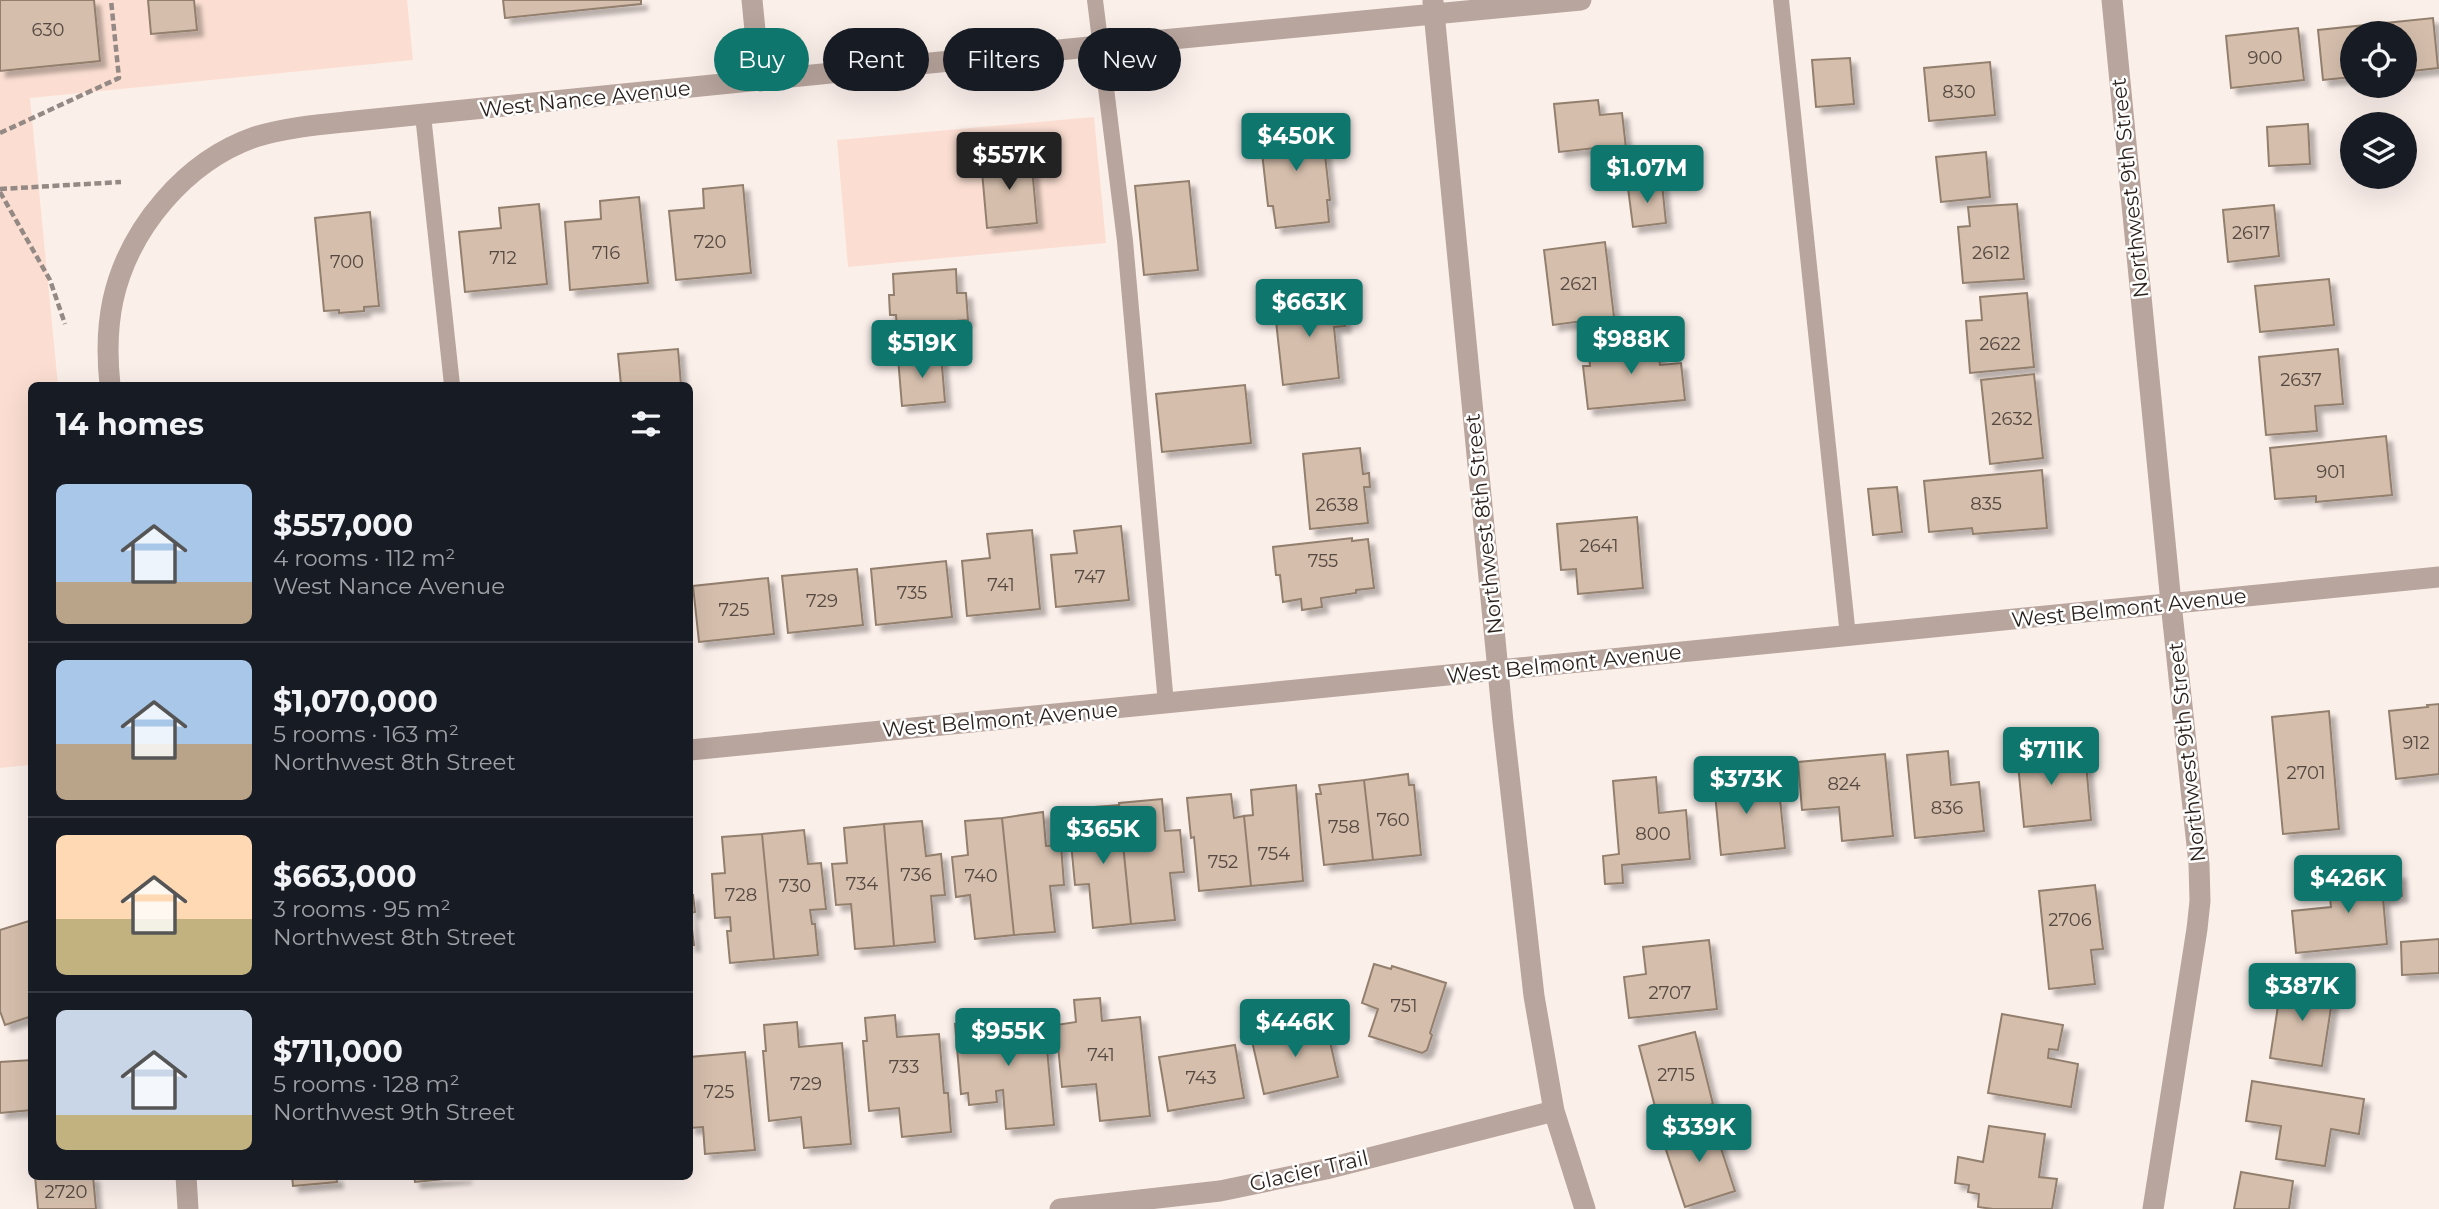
<!DOCTYPE html>
<html lang="en">
<head>
<meta charset="utf-8">
<style>
  :root { --surface:#171b24; --page:#242831; --text:#f1f3f6; --muted:#9ea1a6; --line:#363941; --accent:#0f766e }
  body { margin:0; font-family:Montserrat,sans-serif; background:var(--page); color:var(--text); height:100vh; display:flex; flex-direction:column; font-size:26px; white-space:nowrap }
  * { box-sizing:border-box; margin:0 }
  p { font-size:23px; color:var(--muted) }
  .icon { flex:none; width:38px; height:38px; fill:none; stroke:currentColor; stroke-width:2; stroke-linecap:round; stroke-linejoin:round }
  .map { position:relative; flex:1; overflow:hidden }
  .drawer { position:absolute; left:28px; top:382px; width:665px; height:798px; display:flex; flex-direction:column; background:var(--surface); border-radius:10px; box-shadow:0 7px 28px #0002 }
  .drawer>* { flex:none }
  .banner { position:absolute; left:714px; top:28px; width:665px; height:63px; display:flex; gap:14px }
  .controls { position:absolute; left:2340px; top:21px; display:grid; gap:14px }
  .controls a { display:grid; place-items:center; width:77px; height:77px; border-radius:50%; background:var(--surface); box-shadow:0 7px 28px #0002; font-size:35px }
  .price { position:absolute; translate:-50% -60px; padding:0 16px; border-radius:7px; background:var(--accent); color:#fff; font-size:23px; line-height:46px; filter:drop-shadow(0 2px 4px #0008) }
  .price::after { content:''; position:absolute; left:50%; top:42px; width:21px; height:16px; margin-left:-10px; background:inherit; clip-path:polygon(0 0,100% 0,50% 100%) }
  .price.current { background:#222; color:#fff }
  ul { padding:0; list-style:none }
  li { display:flex; align-items:center; gap:21px; height:175px; padding:0 28px }
  li+li { border-top:2px solid var(--line) }
  li span { display:grid; place-items:center; flex:none; width:196px; height:140px; border-radius:10px; color:#555 }
  li>.icon { margin-inline-start:auto }
  span .icon { width:84px; height:84px; fill:#fffc; stroke-width:1 }
  li b { font-size:30px }
  h2 { display:flex; justify-content:space-between; align-items:center; height:84px; padding:0 28px; font-size:30px }
  .chip { padding:0 24px; border-radius:32px; background:var(--surface); box-shadow:0 7px 28px #0002; font-size:24px; line-height:63px }
  .chip.current { background:var(--accent); color:#fff }
  .map>svg:first-child { display:block }
  .built { fill:#fbded1 }
  .building { fill:#d5beac; stroke:#937f6d; stroke-width:2; filter:url(#shadow) }
  .lines { fill:none; stroke-linecap:round; stroke-linejoin:round }
  .path { stroke:#948984; stroke-width:4.5; stroke-dasharray:7 3.5; stroke-linecap:butt }
  .service { stroke:#b8a59d; stroke-width:16 }
  .minor { stroke:#b8a59d; stroke-width:21 }
  .labels { text-anchor:middle; stroke-width:5; stroke-linejoin:round; paint-order:stroke }
  .number-label { font-size:18px; fill:#564941 }
  .street-label { font-size:21px; fill:#2c221d; stroke:#fff }
</style>
</head>
<body>
<div class="map">
<svg width="2439" height="1209" viewBox="0 0 2439 1209">
  <defs>
    <filter id="shadow"><feDropShadow dx="6" dy="6" stdDeviation="2" flood-color="#0004"/></filter>
  </defs>
  <rect width="100%" height="100%" fill="#fbefea"/>
  <path class="built" d="M0,0H407L413,60L30,98L58,385H32L31,765L0,768Z
    M1094,117L1106,243L848,267L837,140Z"/>
  <path class="building" d="M0,0H94L100,61L0,71Z
    M148,0H194L197,30L151,34Z
    M503,0H641V4L505,18Z
    M2433,18L2438,68L2404,72V33H2352V77L2323,80L2318,30Z
    M2298,28L2304,80L2231,88L2226,36Z
    M1850,58L1854,104L1816,107L1812,60Z
    M1990,62L1995,115L1929,121L1924,68Z
    M1598,100L1600,115L1622,113L1627,157L1596,160L1595,148L1559,152L1554,104Z
    M1321,119L1330,200H1327L1329,222L1276,228L1273,206H1268L1259,126Z
    M2308,124L2310,164L2269,166L2267,127Z
    M1986,152L1990,197L1941,202L1936,157Z
    M1031,156L1037,223L987,228L981,160Z
    M1189,181L1198,270L1144,275L1135,186Z
    M1662,184L1666,223L1633,227L1628,188Z
    M743,185L751,273L676,280L669,211L704,208L703,189Z
    M639,197L648,283L570,290L565,222L601,219L600,201Z
    M539,204L547,284L465,292L459,232L501,228L499,208Z
    M2017,204L2024,279L1963,283L1958,227L1970,226L1968,207Z
    M2274,205L2279,256L2228,262L2223,210Z
    M370,212L379,306L364,307V311L339,313V310L324,311L315,218Z
    M1605,242L1614,317L1553,325L1544,250Z
    M956,269L957,293H966L968,320L956,321L958,347H946V350L899,354L896,315H890L889,295H894L893,274Z
    M2329,279L2334,325L2260,332L2255,286Z
    M2027,293L2034,367L1970,373L1966,321L1982,320L1980,297Z
    M1342,296L1345,326L1334,327L1339,378L1283,385L1274,303Z
    M1657,340L1660,365L1681,363L1685,400L1588,409L1583,366H1590L1588,346Z
    M678,349L681,385H621L618,354Z
    M2338,349L2343,404L2315,406L2317,431L2266,435L2259,357Z
    M941,354L945,402L902,406L898,358Z
    M2034,374L2043,458L1990,464L1981,380Z
    M1245,385L1251,443L1162,452L1156,394Z
    M2386,436L2392,495L2316,502V496L2275,499L2270,448Z
    M1360,448L1363,474L1369,473L1370,487H1364L1368,523L1310,529L1303,454Z
    M2042,470L2047,528L1973,534L1972,528L1929,532L1924,481Z
    M1897,487L1902,532L1873,535L1868,489Z
    M1637,517L1643,588L1578,594L1576,569L1561,570L1557,524Z
    M1121,526L1129,600L1056,607L1051,555L1077,553L1074,531Z
    M1032,530L1040,609L967,616L962,561L990,558L987,534Z
    M1352,538V541L1368,539L1374,588L1356,590V593L1321,598L1322,607L1302,610L1301,599L1283,602L1280,575H1276L1273,547Z
    M946,561L952,617L876,625L871,569Z
    M857,569L863,625L788,633L782,576Z
    M768,578L774,634L699,642L693,586Z
    M2439,704V774L2396,779L2389,711L2428,707L2427,705Z
    M2329,711L2339,829L2283,834L2272,717Z
    M2053,739L2055,766L2086,763L2091,820L2024,827L2016,743Z
    M1948,751L1951,785L1979,782L1984,831L1915,838L1907,755Z
    M1885,754L1893,836L1842,841L1839,807L1802,810L1798,762Z
    M1751,769L1754,801L1780,799L1785,848L1721,855L1713,773Z
    M1408,774L1409,785H1414L1421,855L1373,860L1364,780Z
    M1656,777L1659,813L1686,810L1690,859L1622,865L1623,883L1605,884L1603,856L1619,854L1613,781Z
    M1364,780L1373,860L1324,865L1316,794H1321L1319,785Z
    M1296,785L1303,881L1251,886L1244,816L1253,815L1251,790Z
    M1231,794L1234,818L1244,816L1251,886L1199,891L1194,837L1191,838L1187,798Z
    M1162,799L1165,831L1180,830L1184,872L1170,873L1175,920L1131,924L1119,803Z
    M1119,805L1131,924L1093,928L1089,884L1075,885L1071,843L1086,842L1082,808Z
    M1043,812L1046,846L1061,845L1064,885L1050,886L1055,932L1014,935L1002,818Z
    M1002,818L1014,935L975,939L970,895L956,897L952,857L968,855L965,821Z
    M922,821L926,856L941,854L945,895L931,896L935,942L894,946L884,824Z
    M884,824L894,946L855,949L851,904L836,905L832,864L847,863L844,828Z
    M804,830L808,864L821,863L826,909L810,910L812,924H815L818,955L774,959L762,834Z
    M762,834L774,959L730,963L727,931H731L730,917L715,918L712,874L725,873L722,837Z
    M2400,873L2402,896L2383,898L2387,944L2296,953L2292,911L2331,907L2328,880Z
    M2095,885L2103,949L2091,950L2095,984L2049,989L2039,891Z
    M690,895H693L695,912L690,913L694,945H690Z
    M32,920V1016L5,1025L0,1011V930Z
    M2439,939V973L2402,975L2401,942Z
    M1709,940L1717,1009L1629,1018L1624,977L1646,974L1643,947Z
    M1374,964L1391,969L1392,966L1446,983L1430,1033L1432,1035L1427,1050L1422,1053L1369,1036L1378,1009L1362,1003Z
    M2282,980L2334,988L2322,1066L2270,1058Z
    M1100,998L1102,1021L1140,1017L1150,1116L1100,1121L1096,1084L1062,1087L1056,1025L1076,1022L1074,1000Z
    M2002,1014L2063,1025L2058,1050L2049,1049L2048,1058L2078,1064L2071,1107L1988,1093Z
    M895,1015L897,1037L939,1034L944,1093H948L951,1132L902,1137L899,1108L869,1111L863,1041H867L865,1018Z
    M1044,1016L1054,1125L1006,1129L1003,1090L996,1091L997,1102L969,1105L968,1093L961,1094L955,1024Z
    M797,1022L799,1047L842,1043L851,1144L804,1148L801,1117L769,1121L763,1051H766L764,1025Z
    M1326,1024L1338,1077L1264,1094L1252,1041Z
    M1695,1032L1713,1104L1658,1118L1639,1046Z
    M1235,1045L1244,1098L1168,1111L1159,1057Z
    M745,1052L755,1150L705,1154L703,1127L690,1128V1057Z
    M32,1060V1110L0,1113V1062Z
    M2252,1081L2364,1099L2359,1134L2331,1129L2325,1166L2276,1159L2281,1126L2246,1121Z
    M1712,1121L1735,1191L1685,1207L1662,1138Z
    M1989,1126L2045,1134L2039,1177L2057,1179L2052,1209H1993L1978,1207L1979,1194L1968,1192L1969,1185L1955,1183L1958,1157L1983,1162Z
    M2241,1172L2293,1181L2289,1209H2234Z
    M35,1176H93L96,1209H38Z
    M292,1176H336L337,1182L293,1186Z
    M414,1176H465V1177L415,1182Z"/>
  <g class="lines">
    <path class="path" d="M0,133L119,78L111,0
      M0,189L121,182
      M0,192L50,280L65,324"/>
    <path class="service" d="M1095,0L1125,241L1166,704
      M1781,0L1848,636
      M423,115L452,385"/>
    <path class="minor" d="M752,0L760,81
      M2112,0L2171,603L2199,864L2200,901L2197,929L2153,1209
      M1433,2L1503,722L1534,996L1554,1111L1585,1209
      M110,385C107,357 107,328 113,300C129,228 186,161 255,137C284,128 315,125 345,122L1099,46L1581,0
      M690,750L2439,577
      M186,1176L188,1209
      M1060,1209L1220,1191L1326,1169L1554,1111"/>
  </g>
  <g class="labels">
    <g class="number-label">
      <text x="48" y="36">630</text>
      <text x="2265" y="64">900</text>
      <text x="1959" y="98">830</text>
      <text x="2251" y="239">2617</text>
      <text x="710" y="248">720</text>
      <text x="606" y="259">716</text>
      <text x="1991" y="259">2612</text>
      <text x="503" y="264">712</text>
      <text x="347" y="268">700</text>
      <text x="1579" y="290">2621</text>
      <text x="2000" y="350">2622</text>
      <text x="2301" y="386">2637</text>
      <text x="2012" y="425">2632</text>
      <text x="2331" y="478">901</text>
      <text x="1986" y="510">835</text>
      <text x="1337" y="511">2638</text>
      <text x="1599" y="552">2641</text>
      <text x="1323" y="567">755</text>
      <text x="1090" y="583">747</text>
      <text x="1001" y="591">741</text>
      <text x="912" y="599">735</text>
      <text x="822" y="607">729</text>
      <text x="734" y="616">725</text>
      <text x="2416" y="749">912</text>
      <text x="2306" y="779">2701</text>
      <text x="1844" y="790">824</text>
      <text x="1947" y="814">836</text>
      <text x="1393" y="826">760</text>
      <text x="1344" y="833">758</text>
      <text x="1653" y="840">800</text>
      <text x="1274" y="860">754</text>
      <text x="1223" y="868">752</text>
      <text x="916" y="881">736</text>
      <text x="981" y="882">740</text>
      <text x="862" y="890">734</text>
      <text x="795" y="892">730</text>
      <text x="741" y="901">728</text>
      <text x="2070" y="926">2706</text>
      <text x="1670" y="999">2707</text>
      <text x="1404" y="1012">751</text>
      <text x="1101" y="1061">741</text>
      <text x="904" y="1073">733</text>
      <text x="1676" y="1081">2715</text>
      <text x="1201" y="1084">743</text>
      <text x="806" y="1090">729</text>
      <text x="719" y="1098">725</text>
      <text x="66" y="1198">2720</text>
    </g>
    <g class="street-label">
      <text transform="translate(585 99) rotate(-6)" y="7">West Nance Avenue</text>
      <text transform="translate(2130 188) rotate(-96)" y="7">Northwest 9th Street</text>
      <text transform="translate(1484 524) rotate(-96)" y="7">Northwest 8th Street</text>
      <text transform="translate(2129 608) rotate(-6)" y="7">West Belmont Avenue</text>
      <text transform="translate(1564 664) rotate(-6)" y="7">West Belmont Avenue</text>
      <text transform="translate(1000 720) rotate(-5)" y="7">West Belmont Avenue</text>
      <text transform="translate(2187 752) rotate(-96)" y="7">Northwest 9th Street</text>
      <text transform="translate(1309 1171) rotate(-13)" y="7">Glacier Trail</text>
    </g>
  </g>
</svg>
<div class="controls">
<a><svg class="icon" aria-label="locate" viewBox="0 0 24 24"><circle cx="12" cy="12" r="6"/><path d="M12 2v4M12 18v4M2 12h4M18 12h4"/></svg></a>
<a><svg class="icon" aria-label="layers" viewBox="0 0 24 24"><path d="M12 4l9 5-9 5-9-5zM3 14l9 5 9-5"/></svg></a>
</div>
<b class="price" style="left:1296px;top:173px">$450K</b>
<b class="price current" style="left:1009px;top:192px">$557K</b>
<b class="price" style="left:1647px;top:205px">$1.07M</b>
<b class="price" style="left:1309px;top:339px">$663K</b>
<b class="price" style="left:1631px;top:376px">$988K</b>
<b class="price" style="left:922px;top:380px">$519K</b>
<b class="price" style="left:2051px;top:787px">$711K</b>
<b class="price" style="left:1746px;top:816px">$373K</b>
<b class="price" style="left:1103px;top:866px">$365K</b>
<b class="price" style="left:2348px;top:915px">$426K</b>
<b class="price" style="left:2302px;top:1023px">$387K</b>
<b class="price" style="left:1295px;top:1059px">$446K</b>
<b class="price" style="left:1008px;top:1068px">$955K</b>
<b class="price" style="left:1699px;top:1164px">$339K</b>
<div class="banner">
<a class="chip current">Buy</a>
<a class="chip">Rent</a>
<a class="chip">Filters</a>
<a class="chip">New</a>
</div>
<section class="drawer">
<h2>14 homes<svg class="icon" aria-label="filters" viewBox="0 0 24 24"><path d="M4 7h16M4 17h16"/><circle cx="9" cy="7" r="2"/><circle cx="15" cy="17" r="2"/></svg></h2>
<ul>
<li><span style="background:linear-gradient(#a9c7e8 70%,#b9a48a 0)"><svg class="icon" aria-label="home" viewBox="0 0 24 24"><path d="M3 11l9-7 9 7M6 9v11h12V9"/></svg></span><div><b>$557,000</b><p>4 rooms · 112 m²</p><p>West Nance Avenue</p></div></li>
<li><span style="background:linear-gradient(#a9c7e8 60%,#b9a48a 0)"><svg class="icon" aria-label="home" viewBox="0 0 24 24"><path d="M3 11l9-7 9 7M6 9v11h12V9"/></svg></span><div><b>$1,070,000</b><p>5 rooms · 163 m²</p><p>Northwest 8th Street</p></div></li>
<li><span style="background:linear-gradient(#ffd9b3 60%,#c2b280 0)"><svg class="icon" aria-label="home" viewBox="0 0 24 24"><path d="M3 11l9-7 9 7M6 9v11h12V9"/></svg></span><div><b>$663,000</b><p>3 rooms · 95 m²</p><p>Northwest 8th Street</p></div></li>
<li><span style="background:linear-gradient(#c9d6e8 75%,#c2b280 0)"><svg class="icon" aria-label="home" viewBox="0 0 24 24"><path d="M3 11l9-7 9 7M6 9v11h12V9"/></svg></span><div><b>$711,000</b><p>5 rooms · 128 m²</p><p>Northwest 9th Street</p></div></li>
</ul>
</section>
</div>
</body>
</html>
